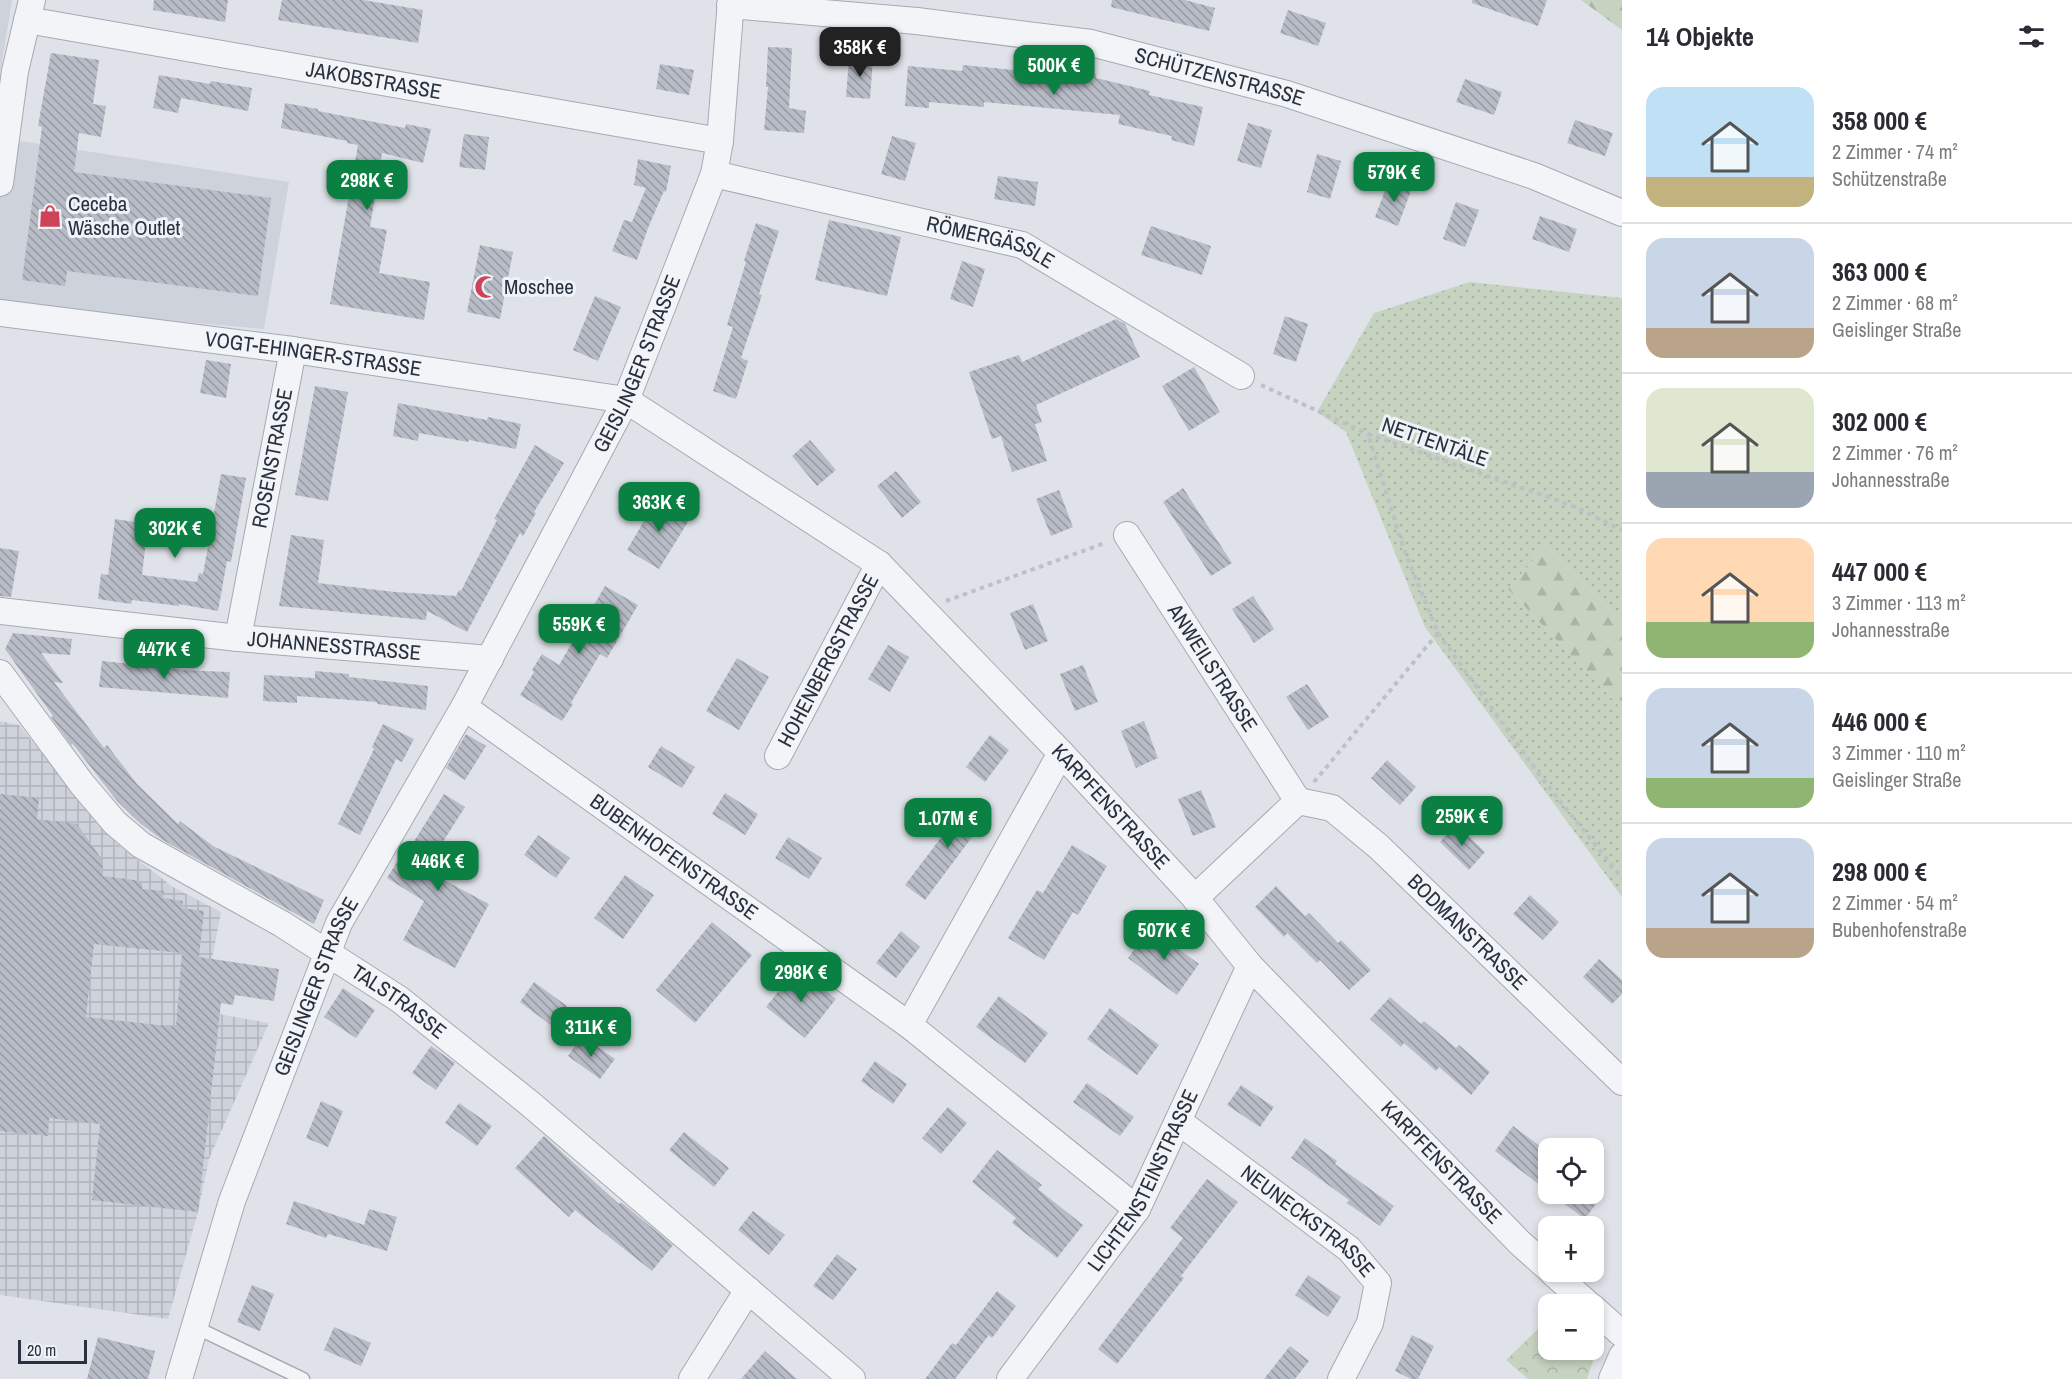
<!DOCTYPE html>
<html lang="de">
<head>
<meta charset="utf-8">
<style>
  :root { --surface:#fff; --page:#f2f2f3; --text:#2b2b33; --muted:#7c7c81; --line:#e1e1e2; --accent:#0b8043 }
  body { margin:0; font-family:"Archivo Narrow",sans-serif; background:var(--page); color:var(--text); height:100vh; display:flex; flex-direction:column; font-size:22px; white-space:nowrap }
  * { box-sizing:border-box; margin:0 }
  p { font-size:20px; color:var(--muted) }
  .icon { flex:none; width:33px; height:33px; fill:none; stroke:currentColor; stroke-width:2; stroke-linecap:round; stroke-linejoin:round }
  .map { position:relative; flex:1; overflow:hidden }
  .side { display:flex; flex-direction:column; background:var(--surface); width:450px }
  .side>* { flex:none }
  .tools { position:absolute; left:1538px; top:1138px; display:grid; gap:12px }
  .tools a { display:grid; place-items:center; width:66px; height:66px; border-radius:12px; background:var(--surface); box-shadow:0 3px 9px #0003; font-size:30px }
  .scale { position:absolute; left:18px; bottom:15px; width:69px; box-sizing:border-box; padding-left:6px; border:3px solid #283140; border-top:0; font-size:16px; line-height:21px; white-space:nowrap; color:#283140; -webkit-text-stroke:4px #eff2f6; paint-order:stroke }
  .price { position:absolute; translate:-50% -51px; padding:0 14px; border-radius:12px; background:var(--accent); color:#fff; font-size:20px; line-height:39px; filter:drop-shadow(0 2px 3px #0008) }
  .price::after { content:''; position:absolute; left:50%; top:36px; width:18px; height:14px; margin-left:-9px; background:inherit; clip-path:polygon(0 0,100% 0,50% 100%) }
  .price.active { background:#222; color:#fff }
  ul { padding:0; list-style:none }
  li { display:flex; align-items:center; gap:18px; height:150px; padding:0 24px }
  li+li { border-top:2px solid var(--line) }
  li span { display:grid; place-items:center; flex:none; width:168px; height:120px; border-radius:18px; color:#555 }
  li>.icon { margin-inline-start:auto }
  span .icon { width:72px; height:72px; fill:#fffc; stroke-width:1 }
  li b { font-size:26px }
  h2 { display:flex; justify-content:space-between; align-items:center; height:72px; padding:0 24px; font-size:26px }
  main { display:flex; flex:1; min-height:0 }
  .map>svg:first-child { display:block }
  .built { fill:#cdd2db }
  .industrial { fill:url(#industrial-grid) }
  .grass { fill:url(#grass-dots) }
  .forest { fill:url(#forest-firs) }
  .park { fill:url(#park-crowns) }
  .building { fill:url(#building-back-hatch); fill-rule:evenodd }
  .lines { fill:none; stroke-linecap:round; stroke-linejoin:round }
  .service-casing { stroke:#a4aab3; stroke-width:15 }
  .minor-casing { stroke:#a4aab3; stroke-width:28 }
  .path { stroke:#bdc1c7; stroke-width:4; stroke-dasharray:4.5 4.5; stroke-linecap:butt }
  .service { stroke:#f2f4f7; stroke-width:12 }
  .minor { stroke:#f2f4f7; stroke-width:26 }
  .labels { text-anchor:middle; stroke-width:6; stroke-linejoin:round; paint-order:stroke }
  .street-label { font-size:21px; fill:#283140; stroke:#eff2f6 }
  .poi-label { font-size:21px; fill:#283140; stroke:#eff2f6; text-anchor:start }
</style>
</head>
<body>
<main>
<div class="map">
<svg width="1622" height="1379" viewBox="0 0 1622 1379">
  <defs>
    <pattern id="industrial-grid" width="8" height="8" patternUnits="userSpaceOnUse" patternTransform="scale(1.5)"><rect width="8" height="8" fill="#cdd2db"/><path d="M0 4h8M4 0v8" fill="none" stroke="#b0b5bd"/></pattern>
    <pattern id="grass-dots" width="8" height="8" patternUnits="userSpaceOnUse" patternTransform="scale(1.5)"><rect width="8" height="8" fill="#c5d3c0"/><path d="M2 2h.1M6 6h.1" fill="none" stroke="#a9b6a6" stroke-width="1.8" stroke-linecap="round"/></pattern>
    <pattern id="forest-firs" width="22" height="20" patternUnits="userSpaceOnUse" patternTransform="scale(1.5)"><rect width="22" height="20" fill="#c5d3c0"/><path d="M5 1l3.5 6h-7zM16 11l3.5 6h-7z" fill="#a9b6a6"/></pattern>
    <pattern id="park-crowns" width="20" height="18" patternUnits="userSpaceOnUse" patternTransform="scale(1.5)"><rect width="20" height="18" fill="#c5d3c0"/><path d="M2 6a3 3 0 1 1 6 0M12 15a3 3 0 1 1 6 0" fill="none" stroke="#a9b6a6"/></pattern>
    <pattern id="building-back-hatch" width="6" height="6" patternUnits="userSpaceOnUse" patternTransform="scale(1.5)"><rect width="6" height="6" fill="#b7bcc6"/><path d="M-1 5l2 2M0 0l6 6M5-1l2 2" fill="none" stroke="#9599a2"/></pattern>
  </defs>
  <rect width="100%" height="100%" fill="#dfe3e9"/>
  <path class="built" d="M0,0H12L0,74Z
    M0,138L289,182L264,329L0,306Z"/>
  <path class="industrial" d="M0,721L19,725L116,843L173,887L221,912L202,1011L269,1023L209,1159L198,1212L168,1319L0,1295Z"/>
  <path class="grass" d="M1470,282L1622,298V622L1546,546L1508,589L1622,709V897L1425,627L1346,432L1317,412L1374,313Z"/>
  <path class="forest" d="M1581,0H1622V30Z
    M1546,546L1622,622V709L1508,589Z"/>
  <path class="park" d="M1548,1319V1350H1593V1327L1601,1337L1587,1379H1528L1506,1360Z"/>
  <path class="building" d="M154,0H228L225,22L153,10Z
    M282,0H363L423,10L418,43L278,20Z
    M1112,0H1185L1215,8L1209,31L1111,7Z
    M1472,0H1547L1538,26L1472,3Z
    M1288,10L1326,23L1318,46L1280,33Z
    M768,47L792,48L789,108L806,111L804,133L764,130L768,87H766Z
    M51,53L99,60L93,104L106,106L101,137L79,133L74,172L271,198L258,296L67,271L65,286L22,280L42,127L38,126Z
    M849,57L873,59L870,99L846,97Z
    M660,64L694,70L689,95L656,89Z
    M963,65L1014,70V65L1096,74V78L1150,91L1149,95L1203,107L1194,146L1171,140L1172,136L1118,124L1120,115L984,102V107L929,102V108L905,106L908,66L962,71Z
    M159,75L210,84L211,81L252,88L248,111L181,98L178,113L153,108Z
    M1465,79L1502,92L1494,115L1456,102Z
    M285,103L318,109V111L405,128L406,124L431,129L423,163L382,153L370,227L387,230L379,273L430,282L424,320L330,304L358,145L347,143V141L281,128Z
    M1575,120L1613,133L1605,156L1567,143Z
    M1248,123L1272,130L1261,168L1237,161Z
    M464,134L489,137L485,170L459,167Z
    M892,136L916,143L905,181L881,174Z
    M1317,154L1341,161L1330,199L1307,192Z
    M638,159L671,166L666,192L664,191L648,228L637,260L612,251L624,220L632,222L646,188L634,185Z
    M998,176L1038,182L1035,206L994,199Z
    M1389,180L1412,188L1398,226L1375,217Z
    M1456,202L1479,210L1465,247L1443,239Z
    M1540,216L1577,229L1569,252L1532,239Z
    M829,220L901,237L887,296L815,280Z
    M756,223L779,231L759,294L762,295L741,358L748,361L736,399L713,391L733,327L727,325L746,262L744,261Z
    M1151,226L1211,246L1202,275L1141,255Z
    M480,245L513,252L500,319L467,312Z
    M962,261L985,269L973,307L950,299Z
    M595,296L621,307L598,361L573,350Z
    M1285,316L1308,324L1296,362L1273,354Z
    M1116,319L1125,324L1140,357L1036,405L1042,422L1035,424L1047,461L1012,472L1001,436L992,439L969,372L1019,355L1022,362Z
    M206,360L231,364L226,398L200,393Z
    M1194,367L1220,412L1189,431L1162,386Z
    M315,386L348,392L328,501L295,495Z
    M398,403L487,420L488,417L521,424L516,449L469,440L468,442L419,433L418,441L393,436Z
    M810,440L836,470L817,486L792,456Z
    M535,445L564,463L534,512L536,513L523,536L520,533L467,632L427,611L426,620L279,606L291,535L324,540L318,583L395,592L456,596L459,590L461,591L497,520L494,519Z
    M896,471L921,502L902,518L877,486Z
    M221,474L246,478L231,562L227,561L218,611L179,604V606L132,600L131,604L98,599L101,574L108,575L115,519L148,524L142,575L197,582L199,573L203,574Z
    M1183,488L1232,563L1211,576L1163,502Z
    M1059,490L1073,527L1051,536L1036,499Z
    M658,497L691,517L659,569L627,550Z
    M0,548L19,551L11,597L0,596Z
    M605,586L638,605L607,658L600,654L571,703L573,704L562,721L520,695L534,672L532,670L542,654L559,665Z
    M1253,596L1274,629L1254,643L1232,609Z
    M1033,604L1048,641L1025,650L1010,613Z
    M13,633L72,639L70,655L41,653L63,683L54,682L104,748L107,745L137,784L178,824L180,821L213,846L324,900L314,924L161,839L141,824L117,801L73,744L71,745L51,717L53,716L5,649Z
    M888,645L909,657L890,692L868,679Z
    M737,658L769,677L739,730L706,711Z
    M102,661L180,669V670L230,672L228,698L99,687Z
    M1083,665L1098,702L1075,711L1060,674Z
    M315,671L349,674V677L428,686L426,710L377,704V702L297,696V703L263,701L264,675L315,678Z
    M1307,684L1329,717L1308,730L1286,697Z
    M1144,721L1158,758L1136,768L1121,731Z
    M383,724L414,739L402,762L396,759L360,835L338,824L374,749L372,747Z
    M466,734L486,746L465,780L446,768Z
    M990,735L1009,750L985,782L966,767Z
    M661,746L695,767L682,788L648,767Z
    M1387,760L1416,787L1400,805L1371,778Z
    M1201,790L1216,827L1193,836L1178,799Z
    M725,793L758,814L745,835L712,814Z
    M0,794L39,798L37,819L77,824L103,861L102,876L142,881V889L164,891L163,898L183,901L182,908L204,911L199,957L279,969L274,1001L235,995L233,1005L221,1003L198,1212L92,1200L100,1124L49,1118L48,1136L0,1131ZM94,944L182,953L176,1027L86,1017Z
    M444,794L465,807L425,870L489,904L455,968L403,940L424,901L387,878L408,844L411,846Z
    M971,798L990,813L925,900L905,885Z
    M1456,824L1485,852L1469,870L1440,842Z
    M538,835L570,858L556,878L524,855Z
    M788,837L822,858L809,879L775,858Z
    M1072,845L1107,866L1078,915L1073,912L1044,960L1008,938L1037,890L1043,893Z
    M625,875L654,895L623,939L594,918Z
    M1276,886L1305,916L1309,913L1338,943L1341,940L1371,970L1349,990L1320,960L1317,963L1287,933L1284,937L1255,907Z
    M1530,895L1559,922L1543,940L1513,914Z
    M712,922L752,955L695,1023L656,990Z
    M1150,928L1199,964L1177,995L1128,958Z
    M901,931L920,947L896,978L876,963Z
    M1599,959L1622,980V994L1612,1004L1583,977Z
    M797,968L836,999L805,1038L766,1007Z
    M534,982L567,1006L552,1026L520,1002Z
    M343,988L375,1010L356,1038L324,1017Z
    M999,996L1048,1033L1025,1063L976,1027Z
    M1390,997L1421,1024L1424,1021L1456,1048L1459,1045L1490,1072L1471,1095L1439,1067L1436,1071L1404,1043L1401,1047L1370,1019Z
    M1110,1008L1159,1045L1137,1075L1087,1039Z
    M582,1036L615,1059L600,1079L568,1056Z
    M431,1046L455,1063L436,1090L412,1073Z
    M875,1061L907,1084L893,1104L861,1081Z
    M1087,1083L1134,1117L1120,1136L1073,1102Z
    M1241,1085L1274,1107L1260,1127L1227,1105Z
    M321,1101L343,1111L328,1147L306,1138Z
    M459,1103L492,1126L477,1146L445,1123Z
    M948,1107L967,1123L941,1154L922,1138Z
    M1513,1126L1548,1152V1191L1495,1151Z
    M684,1132L729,1168L714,1187L669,1150Z
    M544,1136L619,1204L621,1202L673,1245L652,1271L575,1210L569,1217L515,1168Z
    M1305,1138L1337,1161L1335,1164L1394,1206L1380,1226L1347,1203L1349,1200L1291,1158Z
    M997,1150L1042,1185L1038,1189L1083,1225L1057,1258L1012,1223L1016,1218L972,1182Z
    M1207,1179L1238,1202L1181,1276L1184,1278L1117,1364L1098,1349L1183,1238L1170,1228Z
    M1551,1194H1603L1585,1219Z
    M294,1201L364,1225L369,1209L397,1217L387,1251L328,1234L326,1238L286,1224Z
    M753,1211L785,1235L769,1255L738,1230Z
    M837,1254L857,1269L833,1300L813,1286Z
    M1308,1275L1341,1297L1328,1317L1295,1295Z
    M252,1285L274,1294L260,1331L237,1322Z
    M997,1291L1016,1306L992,1338L989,1335L955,1379H925L952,1343L956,1345Z
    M334,1327L371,1343L361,1366L324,1350Z
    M1412,1335L1434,1346L1418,1379H1411L1395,1371Z
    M98,1337L155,1351L148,1379H87Z
    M1290,1346L1309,1361L1295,1379H1264Z
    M765,1351L797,1379H741Z"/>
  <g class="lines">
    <g class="service-casing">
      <path id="service" d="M195,1327L303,1379"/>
    </g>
    <g class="minor-casing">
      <g id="minor">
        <path id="s1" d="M730,5L917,21L1091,43L1287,94L1534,176L1622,213"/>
        <path id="s2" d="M27,20L720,141"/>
        <path id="s3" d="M714,174L1022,245L1241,376"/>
        <path d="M0,183L15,71L32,0"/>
        <path id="s4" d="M0,313L293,350L626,400L879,564L1061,753L1195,898L1250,966L1520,1243L1548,1268"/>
        <path id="s5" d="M1127,535L1298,801"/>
        <path id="s6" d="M0,611L238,638L490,659"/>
        <path id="s7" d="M238,638L293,350"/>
        <path id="s8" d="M0,673L82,784L115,823L141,845L282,924L399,999L528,1102L852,1379"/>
        <path id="s9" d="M464,707L909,1025L1137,1209"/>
        <path id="s10" d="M778,756L879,564"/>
        <path id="s11" d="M1195,898L1298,801L1332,808L1379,847L1622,1082"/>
        <path d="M909,1025L1061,753"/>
        <path id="s12" d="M1178,1121L1349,1249L1378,1283L1370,1323L1341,1379"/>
        <path d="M1552,1272L1589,1305"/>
        <path d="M1593,1308L1622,1334"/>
        <path id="s13" d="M179,1379L232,1201L339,923L464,707L626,400L714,174L720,141L731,0"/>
        <path d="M692,1379L748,1290"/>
        <path id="s14" d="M1010,1379L1137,1209L1250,966"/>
        <path d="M1612,1379L1622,1356"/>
      </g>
    </g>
    <path class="path" d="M1261,385L1368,434L1573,506L1622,530
      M946,601L1105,543
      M1438,633L1544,781L1622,878
      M1314,782L1438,633L1403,547L1368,434"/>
    <use href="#service" class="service"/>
    <use href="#minor" class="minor"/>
  </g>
  <defs>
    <g id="shop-bare" transform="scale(1.8)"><path d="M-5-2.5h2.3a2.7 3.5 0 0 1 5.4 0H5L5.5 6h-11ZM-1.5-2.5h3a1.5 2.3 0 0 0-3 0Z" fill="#cf4359" stroke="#eff2f6" stroke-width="2.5" paint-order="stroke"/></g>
    <g id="mosque-bare" transform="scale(1.8)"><path d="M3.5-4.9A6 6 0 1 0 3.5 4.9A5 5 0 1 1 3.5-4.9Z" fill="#cf4359" stroke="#eff2f6" stroke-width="2.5" paint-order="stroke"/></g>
  </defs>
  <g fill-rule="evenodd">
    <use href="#shop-bare" x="50" y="216"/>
    <use href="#mosque-bare" x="486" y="287"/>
  </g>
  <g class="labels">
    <g class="street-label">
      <text dy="7" stroke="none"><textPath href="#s1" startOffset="496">SCHÜTZENSTRASSE</textPath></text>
      <text dy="7" stroke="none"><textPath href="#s2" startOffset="352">JAKOBSTRASSE</textPath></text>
      <text dy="7" stroke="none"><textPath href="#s3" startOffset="285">RÖMERGÄSSLE</textPath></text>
      <text dy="7" stroke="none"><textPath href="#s4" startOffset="316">VOGT-EHINGER-STRASSE</textPath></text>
      <text dy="7" stroke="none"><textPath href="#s13" startOffset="1118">GEISLINGER STRASSE</textPath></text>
      <text transform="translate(1435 442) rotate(19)" y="7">NETTENTÄLE</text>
      <text dy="7" stroke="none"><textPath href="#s7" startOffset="183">ROSENSTRASSE</textPath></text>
      <text dy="7" stroke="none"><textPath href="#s6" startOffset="336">JOHANNESSTRASSE</textPath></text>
      <text dy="7" stroke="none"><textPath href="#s10" startOffset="108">HOHENBERGSTRASSE</textPath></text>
      <text dy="7" stroke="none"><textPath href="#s5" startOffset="158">ANWEILSTRASSE</textPath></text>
      <text dy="7" stroke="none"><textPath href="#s4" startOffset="1269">KARPFENSTRASSE</textPath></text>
      <text dy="7" stroke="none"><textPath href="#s9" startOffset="258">BUBENHOFENSTRASSE</textPath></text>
      <text dy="7" stroke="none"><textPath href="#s11" startOffset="360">BODMANSTRASSE</textPath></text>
      <text dy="7" stroke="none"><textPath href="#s13" startOffset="416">GEISLINGER STRASSE</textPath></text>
      <text dy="7" stroke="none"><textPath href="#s8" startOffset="525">TALSTRASSE</textPath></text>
      <text dy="7" stroke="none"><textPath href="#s4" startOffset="1755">KARPFENSTRASSE</textPath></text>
      <text dy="7" stroke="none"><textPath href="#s14" startOffset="240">LICHTENSTEINSTRASSE</textPath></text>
      <text dy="7" stroke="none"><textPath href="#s12" startOffset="164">NEUNECKSTRASSE</textPath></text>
    </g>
    <g class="poi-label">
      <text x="68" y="211">Ceceba<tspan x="68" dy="24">Wäsche Outlet</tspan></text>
      <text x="504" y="294">Moschee</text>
    </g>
  </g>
</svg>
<div class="tools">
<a><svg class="icon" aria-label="locate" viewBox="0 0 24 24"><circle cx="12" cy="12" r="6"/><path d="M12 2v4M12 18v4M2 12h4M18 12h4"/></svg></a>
<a>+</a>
<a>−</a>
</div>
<div class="scale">20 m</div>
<b class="price active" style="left:860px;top:78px">358K €</b>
<b class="price" style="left:1054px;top:96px">500K €</b>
<b class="price" style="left:1394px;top:203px">579K €</b>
<b class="price" style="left:367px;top:211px">298K €</b>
<b class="price" style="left:659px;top:533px">363K €</b>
<b class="price" style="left:175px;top:559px">302K €</b>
<b class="price" style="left:579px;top:655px">559K €</b>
<b class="price" style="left:164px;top:680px">447K €</b>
<b class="price" style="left:1462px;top:847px">259K €</b>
<b class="price" style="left:948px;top:849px">1.07M €</b>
<b class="price" style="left:438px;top:892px">446K €</b>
<b class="price" style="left:1164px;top:961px">507K €</b>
<b class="price" style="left:801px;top:1003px">298K €</b>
<b class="price" style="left:591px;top:1058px">311K €</b>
</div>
<section class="side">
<h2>14 Objekte<svg class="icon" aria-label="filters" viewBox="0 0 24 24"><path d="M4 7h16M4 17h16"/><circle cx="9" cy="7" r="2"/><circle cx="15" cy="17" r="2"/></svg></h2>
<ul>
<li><span style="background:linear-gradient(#bfe0f5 75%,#c2b280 0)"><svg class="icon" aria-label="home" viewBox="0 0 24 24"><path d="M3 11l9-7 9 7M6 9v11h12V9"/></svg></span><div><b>358 000 €</b><p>2 Zimmer · 74 m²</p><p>Schützenstraße</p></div></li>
<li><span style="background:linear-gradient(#c9d6e8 75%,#b9a48a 0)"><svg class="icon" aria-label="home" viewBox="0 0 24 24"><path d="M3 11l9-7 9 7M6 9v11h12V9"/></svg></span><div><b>363 000 €</b><p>2 Zimmer · 68 m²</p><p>Geislinger Straße</p></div></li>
<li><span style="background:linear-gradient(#dfe7d0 70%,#9aa5b1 0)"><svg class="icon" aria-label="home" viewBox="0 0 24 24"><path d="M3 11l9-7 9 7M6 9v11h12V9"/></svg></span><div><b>302 000 €</b><p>2 Zimmer · 76 m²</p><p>Johannesstraße</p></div></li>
<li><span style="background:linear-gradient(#ffd9b3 70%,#8fb573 0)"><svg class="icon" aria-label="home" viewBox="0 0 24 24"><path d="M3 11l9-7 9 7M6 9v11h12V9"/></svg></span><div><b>447 000 €</b><p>3 Zimmer · 113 m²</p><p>Johannesstraße</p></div></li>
<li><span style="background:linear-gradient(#c9d6e8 75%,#8fb573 0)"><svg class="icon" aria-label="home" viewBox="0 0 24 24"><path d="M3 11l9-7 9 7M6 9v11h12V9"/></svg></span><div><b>446 000 €</b><p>3 Zimmer · 110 m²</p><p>Geislinger Straße</p></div></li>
<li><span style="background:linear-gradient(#c9d6e8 75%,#b9a48a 0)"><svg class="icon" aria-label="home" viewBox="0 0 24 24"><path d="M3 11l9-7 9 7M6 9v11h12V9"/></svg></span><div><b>298 000 €</b><p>2 Zimmer · 54 m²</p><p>Bubenhofenstraße</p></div></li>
</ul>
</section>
</main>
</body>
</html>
